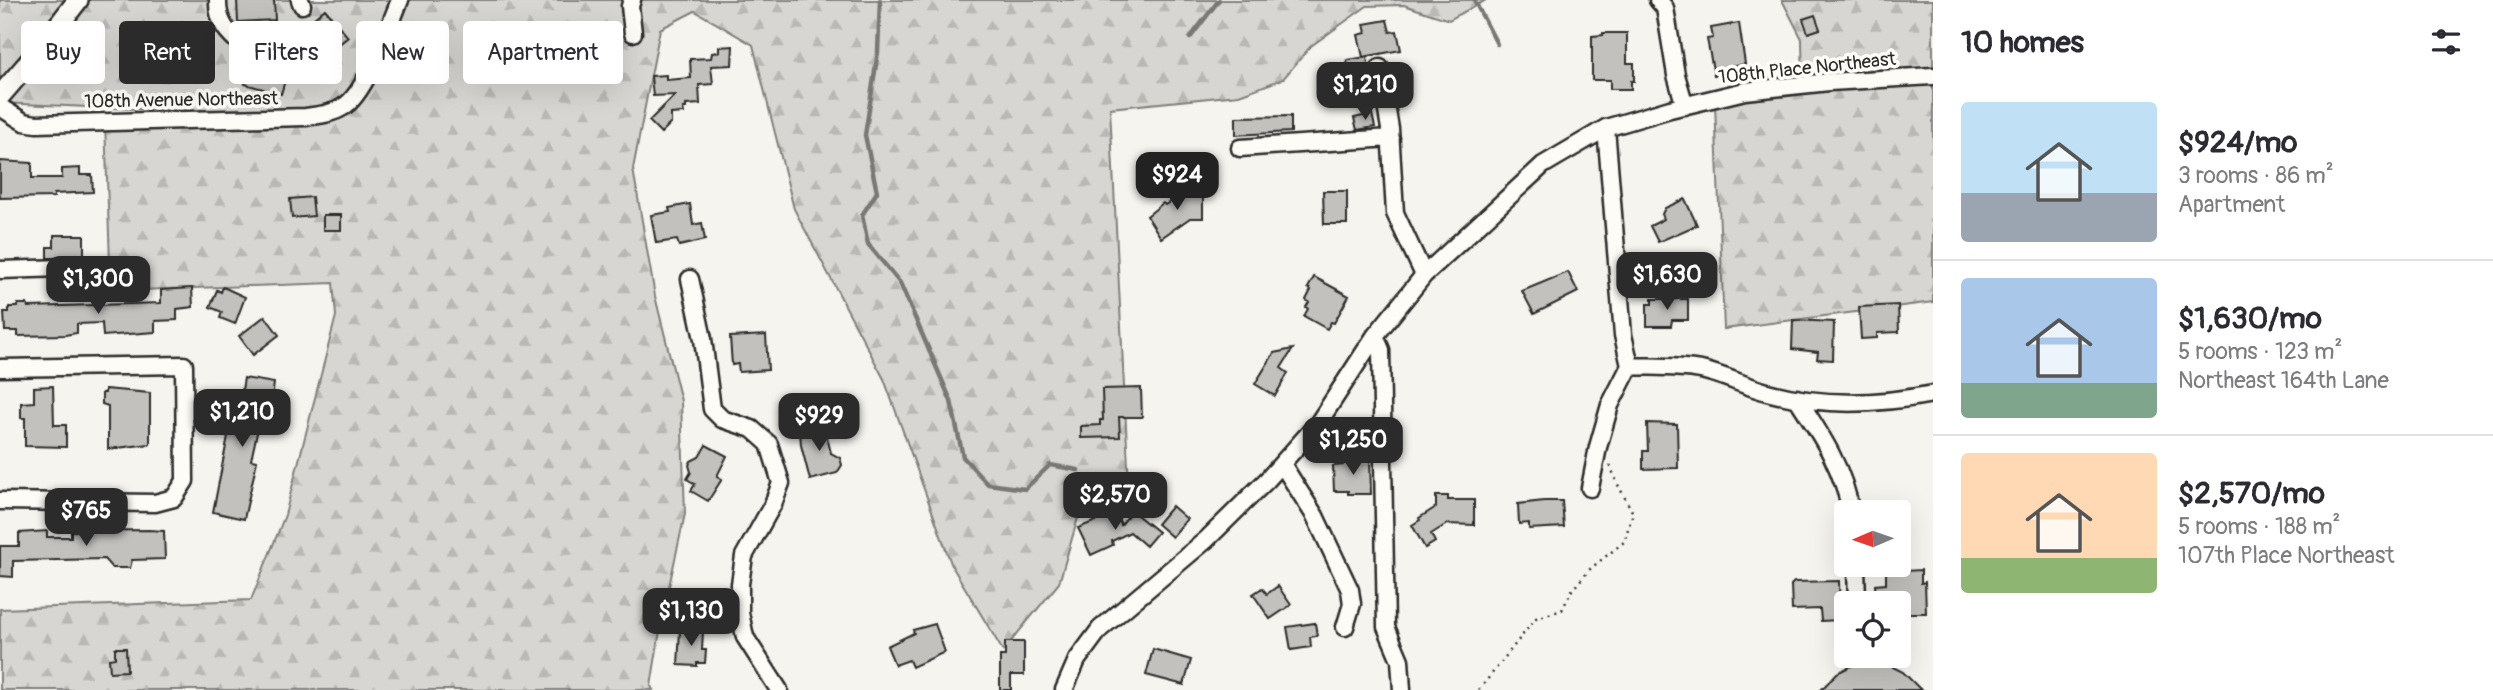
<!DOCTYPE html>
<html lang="en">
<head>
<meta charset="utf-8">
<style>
  :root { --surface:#fff; --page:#f7f7f7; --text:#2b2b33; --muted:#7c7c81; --line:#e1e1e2; --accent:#2b2b2b }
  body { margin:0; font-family:Pangolin,sans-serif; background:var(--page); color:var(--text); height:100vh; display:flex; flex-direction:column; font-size:26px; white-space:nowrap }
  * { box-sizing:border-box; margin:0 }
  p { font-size:23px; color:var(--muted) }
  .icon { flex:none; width:38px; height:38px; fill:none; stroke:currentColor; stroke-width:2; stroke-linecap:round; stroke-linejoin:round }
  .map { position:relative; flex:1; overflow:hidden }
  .sheet { display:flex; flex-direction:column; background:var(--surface); width:560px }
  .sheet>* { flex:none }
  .top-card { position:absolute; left:21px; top:21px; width:665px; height:63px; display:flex; gap:14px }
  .needle { width:46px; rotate:268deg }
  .tools { position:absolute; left:1834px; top:500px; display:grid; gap:14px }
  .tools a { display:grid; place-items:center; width:77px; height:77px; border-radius:7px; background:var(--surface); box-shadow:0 7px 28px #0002; font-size:35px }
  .price { position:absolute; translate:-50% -60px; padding:0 16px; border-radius:14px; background:var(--accent); color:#fff; font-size:23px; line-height:46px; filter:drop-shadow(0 2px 4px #0008) }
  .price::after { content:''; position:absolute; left:50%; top:42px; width:21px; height:16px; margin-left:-10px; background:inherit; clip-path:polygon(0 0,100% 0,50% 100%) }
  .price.current { background:#222; color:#fff }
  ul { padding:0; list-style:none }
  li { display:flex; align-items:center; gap:21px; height:175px; padding:0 28px }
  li+li { border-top:2px solid var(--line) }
  li span { display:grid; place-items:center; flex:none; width:196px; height:140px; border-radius:7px; color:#555 }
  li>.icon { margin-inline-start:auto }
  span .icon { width:84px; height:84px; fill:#fffc; stroke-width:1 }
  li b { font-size:30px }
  h2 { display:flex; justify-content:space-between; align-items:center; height:84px; padding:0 28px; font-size:30px }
  .chip { padding:0 24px; border-radius:7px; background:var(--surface); box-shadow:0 7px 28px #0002; font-size:24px; line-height:63px }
  .chip.current { background:var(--accent); color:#fff }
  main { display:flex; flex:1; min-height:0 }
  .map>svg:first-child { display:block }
  .forest { fill:url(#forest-firs); stroke:#81807e; stroke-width:2 }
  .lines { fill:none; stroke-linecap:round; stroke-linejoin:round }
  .stream { stroke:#797877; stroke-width:4.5 }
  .building { fill:#c2c1be; stroke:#2b2b2b; stroke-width:2 }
  .minor-casing { stroke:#2b2b2b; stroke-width:21 }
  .major-casing { stroke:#2b2b2b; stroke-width:24 }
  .path { stroke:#2b2b2b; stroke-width:2.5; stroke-dasharray:2 5; stroke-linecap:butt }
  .minor { stroke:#fdfcf7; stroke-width:16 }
  .major { stroke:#fdfcf7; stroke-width:19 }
  .labels { text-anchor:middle; stroke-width:7; stroke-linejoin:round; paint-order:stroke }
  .street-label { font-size:19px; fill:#2b2b2b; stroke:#fdfcf7 }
</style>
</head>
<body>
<main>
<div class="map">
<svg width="1933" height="690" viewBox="0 0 1933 690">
  <defs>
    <pattern id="forest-firs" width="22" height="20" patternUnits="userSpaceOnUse" patternTransform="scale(1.75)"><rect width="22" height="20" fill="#d7d6d2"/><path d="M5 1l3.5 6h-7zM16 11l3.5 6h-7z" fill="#b9b8b4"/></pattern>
  </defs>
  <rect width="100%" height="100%" fill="#f5f4ef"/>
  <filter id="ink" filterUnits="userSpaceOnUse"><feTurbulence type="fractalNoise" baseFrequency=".0143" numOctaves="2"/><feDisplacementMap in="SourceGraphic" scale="14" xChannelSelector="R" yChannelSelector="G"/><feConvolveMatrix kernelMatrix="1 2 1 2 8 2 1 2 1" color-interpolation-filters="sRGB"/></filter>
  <g filter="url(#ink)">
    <path class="forest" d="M0,0H1486L1449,20L1404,5L1367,6L1311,46L1283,79L1239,95L1110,108L1129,486L1080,511L1059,583L1003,651L952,566L884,379L794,209L753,45L695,11L660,29L633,169L655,296L681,401L685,514L662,618L651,686L653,690H0V609L251,600L285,515L336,316L333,283L111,291L105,122L291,116L0,103Z
      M1782,0H1933V302L1724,329L1715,104L1803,90L1802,39Z"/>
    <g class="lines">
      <path class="stream" d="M880,0L878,52L865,135L877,192L862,215L868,244L900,283L951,401L963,457L988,484L1025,489L1050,465L1078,470
        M1474,0L1497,44
        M1190,38L1219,0"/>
    </g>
    <path class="building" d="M237,0H274L275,20L238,22Z
      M325,9L348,37L320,59L295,29L305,21L307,24Z
      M1815,15L1820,29L1808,33L1803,19Z
      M1387,20L1390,32L1397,31L1401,50L1363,57L1358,35L1366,33L1364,24Z
      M1739,23L1745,64L1731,67L1732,72L1714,75L1707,39L1713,38L1711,28Z
      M1603,33H1627V63H1634V81H1631V89H1610V80H1592V36L1603,35Z
      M733,46L732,65L711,66L713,84L699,85L700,104L686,105V108H683L684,113L671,114V123L661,133L649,121L675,95L653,96L651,76L666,75V80L691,78L690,59L711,58L712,53L719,52V47Z
      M256,51L291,60L281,94L245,84L252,57Z
      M1367,57L1370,78L1350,81L1347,60Z
      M1372,114L1375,127L1357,130L1354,118Z
      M1291,116V132L1236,135V117Z
      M0,161L32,163V178H62V169L80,168V175H92L93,192L54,194V197L0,198Z
      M1186,191H1203V218H1190L1161,238L1147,216L1163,203L1165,205Z
      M1323,191H1347V224H1324Z
      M312,197L314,216L292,218L290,199Z
      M1685,199L1697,225L1658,242L1650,226L1664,219L1662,214L1665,208Z
      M690,204L693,225L702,223L705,240L679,246L677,240L656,243L651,215L670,212L669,208Z
      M323,215H341V230H323Z
      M54,235H84V261H71L64,258H47V247H54Z
      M1568,272L1578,292L1534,314L1522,291Z
      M1314,277L1349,296L1334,323L1331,322L1327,329L1304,316L1308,309L1306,307L1309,302L1306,300L1311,290L1308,288Z
      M223,287L245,297L235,324L220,318L222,312L210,307L217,290L221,292Z
      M192,288L193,307L177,309V320L155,321V332L103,336L102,323L77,324V333L65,335L18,336V331H5L4,312H9V307H18V304H27L28,307L161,303V290Z
      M1652,299H1688V320H1672L1671,326H1647V304H1652Z
      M1898,305L1899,332L1877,333V338L1861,339L1859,307Z
      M265,316L279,335L253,355L239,336Z
      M1793,320L1834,322L1833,360L1817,359L1818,352L1792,349Z
      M766,335L768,370L739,372L738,364L732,365L730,337Z
      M1293,349L1281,368L1288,373L1275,396L1255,384L1274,353Z
      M244,378L274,383L271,407L263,406L251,460L257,461L244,519L213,512L228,436L223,435L228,412L238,414Z
      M53,386L54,425H66V447L25,446V418H21V403L34,402V387Z
      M1141,388L1142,417H1119L1120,437L1081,438V426L1100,425V420H1103L1102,389Z
      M105,389L150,393V444L108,449V406L102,404V393H105Z
      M1647,423L1677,424L1678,468L1643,469V451H1648Z
      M824,425L831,453L840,458L842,465L837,473L810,480L801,445L800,431Z
      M706,445L727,456L717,476L722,479L708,501L691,491L695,484L687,479L691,472L689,465L691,461L699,457Z
      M1370,459L1371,494H1348V491H1334L1333,466L1343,465V460Z
      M1436,496H1448V500H1474V525L1447,524L1431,534L1435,542L1425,548L1412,525L1420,520L1419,518L1436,507Z
      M1544,501H1562L1564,527L1529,529V523L1519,524L1518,504Z
      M1172,506L1187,519L1172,537L1157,524Z
      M1132,511L1158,532L1146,546L1130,532L1112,541L1113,545L1091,555L1078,528L1116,513L1121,525Z
      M149,530L164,531L165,559L132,560L130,568H112L104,559L13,561V577L0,576V546H19V533L47,531V537H71V531Z
      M1921,570V583L1925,582L1926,613H1903V607H1899V604H1876L1875,585L1886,584V572Z
      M1839,581L1840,620L1821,621L1820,609L1792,610L1791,585L1794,582Z
      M1278,586L1291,605L1270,619L1253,594L1262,588L1267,594Z
      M1315,623L1317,636L1310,637L1311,647L1291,650L1287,627Z
      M935,624L945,652L912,667L909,660L895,665L887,646L914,633L913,630Z
      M680,630L703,631L702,650H706L705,663H697V666L678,665Z
      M1005,642H1024V675H1011V690H1000V656H1005Z
      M115,648H126L127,671L110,672L109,659L115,658Z
      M1153,649L1191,660L1184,685L1146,675Z
      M1870,662L1887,664L1903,672L1921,690H1821L1837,673L1853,665Z"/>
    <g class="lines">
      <g class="minor-casing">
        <path id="minor" d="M218,0C217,24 229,34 246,49
          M300,0L302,5
          M632,0L630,6L633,33
          M1658,0L1665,8L1676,75L1685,106
          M1380,68L1390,129L1395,213L1424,275
          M0,107L24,122L36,124L306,117C319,115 332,114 343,107C366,94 389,26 400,0
          M1606,128L1623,335L1630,366
          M1240,148L1391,138
          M0,270L64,268
          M690,279L703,339L712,409L722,419L752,429L769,444L781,483L773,504L744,556L740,584V613L745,637L779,690
          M1375,336L1381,350L1386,627L1400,660L1402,690
          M1630,366C1653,367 1678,366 1701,370C1724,375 1744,386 1767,392C1823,407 1877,405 1933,394
          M0,368L184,365L185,481L174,498L155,503L0,501
          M1797,398C1821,435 1844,469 1851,513
          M1282,464L1315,516L1350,590L1352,604L1345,627
          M1590,488L1598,447L1610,405L1630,366
          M1856,565L1857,604
          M1064,690L1077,660L1100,629L1206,540L1268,479L1319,422L1375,336L1424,275L1543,165L1606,128L1670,109L1745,91L1829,82L1933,76"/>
      </g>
      <g class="major-casing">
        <path id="major" d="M0,96L37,53L78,0"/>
      </g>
      <path class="path" d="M1479,690L1536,618L1562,610L1572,590L1591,568L1624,542L1633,513L1616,481L1610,464"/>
      <use href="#minor" class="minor"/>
      <use href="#major" class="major"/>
    </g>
  </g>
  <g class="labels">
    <g class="street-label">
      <text transform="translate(1807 67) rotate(-6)" y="7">108th Place Northeast</text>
      <text transform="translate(181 99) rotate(-1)" y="7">108th Avenue Northeast</text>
    </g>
  </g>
</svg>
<div class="tools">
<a><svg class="needle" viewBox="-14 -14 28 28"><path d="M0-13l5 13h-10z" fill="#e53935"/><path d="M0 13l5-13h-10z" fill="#7c7c81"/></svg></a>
<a><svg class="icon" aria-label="locate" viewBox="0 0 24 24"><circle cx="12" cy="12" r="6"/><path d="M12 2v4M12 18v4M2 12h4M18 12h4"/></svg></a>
</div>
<b class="price" style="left:1365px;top:122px">$1,210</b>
<b class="price current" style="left:1177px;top:212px">$924</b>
<b class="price" style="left:1667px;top:312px">$1,630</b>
<b class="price" style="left:98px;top:316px">$1,300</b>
<b class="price" style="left:242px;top:449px">$1,210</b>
<b class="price" style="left:819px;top:453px">$929</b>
<b class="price" style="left:1353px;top:477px">$1,250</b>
<b class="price" style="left:1115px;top:532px">$2,570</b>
<b class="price" style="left:86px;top:548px">$765</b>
<b class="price" style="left:691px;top:648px">$1,130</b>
<div class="top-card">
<a class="chip">Buy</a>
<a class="chip current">Rent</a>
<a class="chip">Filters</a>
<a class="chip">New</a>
<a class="chip">Apartment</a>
</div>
</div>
<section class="sheet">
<h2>10 homes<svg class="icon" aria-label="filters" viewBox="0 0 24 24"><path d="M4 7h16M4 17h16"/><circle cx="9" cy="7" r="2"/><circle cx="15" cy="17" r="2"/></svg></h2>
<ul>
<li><span style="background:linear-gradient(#bfe0f5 65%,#9aa5b1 0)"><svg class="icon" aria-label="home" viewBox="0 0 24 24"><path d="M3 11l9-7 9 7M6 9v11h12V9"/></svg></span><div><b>$924/mo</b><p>3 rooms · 86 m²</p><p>Apartment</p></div></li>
<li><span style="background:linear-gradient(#a9c7e8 75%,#7fa58c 0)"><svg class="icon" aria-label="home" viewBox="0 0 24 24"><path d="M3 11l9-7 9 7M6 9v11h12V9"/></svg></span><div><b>$1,630/mo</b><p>5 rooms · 123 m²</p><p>Northeast 164th Lane</p></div></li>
<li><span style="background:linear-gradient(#ffd9b3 75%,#8fb573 0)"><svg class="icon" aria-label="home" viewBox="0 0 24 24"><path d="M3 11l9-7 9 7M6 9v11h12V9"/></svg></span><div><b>$2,570/mo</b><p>5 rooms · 188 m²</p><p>107th Place Northeast</p></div></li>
</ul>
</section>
</main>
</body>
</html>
